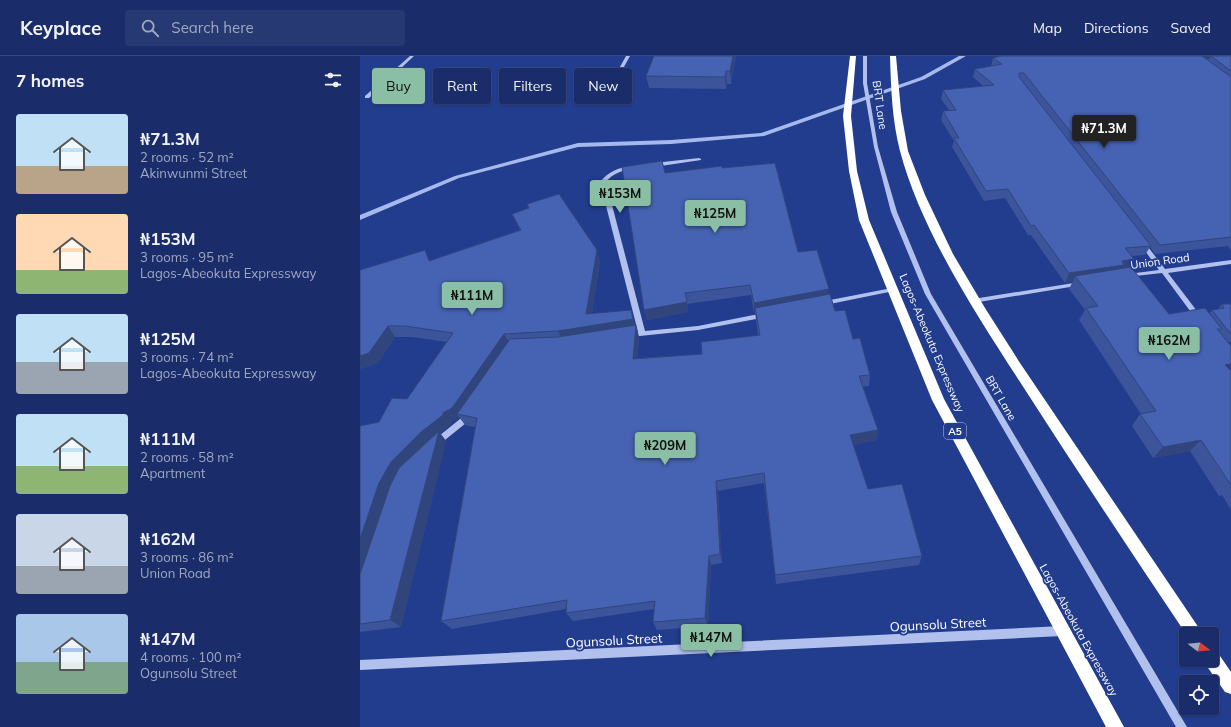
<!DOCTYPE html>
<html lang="en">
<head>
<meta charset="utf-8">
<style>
  :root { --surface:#1a2d6a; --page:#273972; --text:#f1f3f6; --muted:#9fa8c1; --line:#38497e; --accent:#8abfa5 }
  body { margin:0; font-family:Mulish,sans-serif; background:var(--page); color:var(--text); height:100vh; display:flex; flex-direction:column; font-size:15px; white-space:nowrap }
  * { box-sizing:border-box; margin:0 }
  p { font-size:13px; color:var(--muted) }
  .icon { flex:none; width:22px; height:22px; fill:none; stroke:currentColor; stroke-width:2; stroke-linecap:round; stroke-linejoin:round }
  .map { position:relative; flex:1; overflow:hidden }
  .drawer { display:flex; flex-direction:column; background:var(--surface); width:360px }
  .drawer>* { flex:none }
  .guide { position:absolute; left:12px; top:12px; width:380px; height:36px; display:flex; gap:8px }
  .needle { width:26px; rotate:106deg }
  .fabs { position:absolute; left:819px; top:571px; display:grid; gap:8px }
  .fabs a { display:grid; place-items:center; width:40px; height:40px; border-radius:4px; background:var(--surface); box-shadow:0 1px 3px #0004,0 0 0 1px var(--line); font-size:20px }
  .price { position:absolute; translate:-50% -34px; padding:0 9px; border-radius:4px; background:var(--accent); color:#111; font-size:13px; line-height:26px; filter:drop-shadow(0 1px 2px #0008) }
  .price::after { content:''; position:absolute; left:50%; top:24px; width:12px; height:9px; margin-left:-6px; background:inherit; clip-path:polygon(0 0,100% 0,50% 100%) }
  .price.active { background:#222; color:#fff }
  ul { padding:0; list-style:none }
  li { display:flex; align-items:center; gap:12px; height:100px; padding:0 16px }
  li span { display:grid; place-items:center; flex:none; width:112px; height:80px; border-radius:4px; color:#555 }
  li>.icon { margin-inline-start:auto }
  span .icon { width:48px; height:48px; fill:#fffc; stroke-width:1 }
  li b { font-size:17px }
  h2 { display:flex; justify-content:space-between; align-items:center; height:48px; padding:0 16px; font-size:17px }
  .chip { padding:0 14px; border-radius:4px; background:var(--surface); box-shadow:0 1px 3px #0004,0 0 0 1px var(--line); font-size:14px; line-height:36px }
  .chip.active { background:var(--accent); color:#111 }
  header { display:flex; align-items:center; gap:24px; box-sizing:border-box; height:56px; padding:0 20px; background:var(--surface); border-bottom:1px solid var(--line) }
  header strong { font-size:19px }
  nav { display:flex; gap:22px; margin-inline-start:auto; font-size:14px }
  .search { width:280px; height:36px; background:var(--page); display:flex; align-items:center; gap:10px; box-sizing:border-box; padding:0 14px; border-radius:4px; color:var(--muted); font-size:15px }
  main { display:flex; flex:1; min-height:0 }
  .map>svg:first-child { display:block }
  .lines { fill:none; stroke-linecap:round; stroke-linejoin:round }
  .stream { fill:#a5b9ed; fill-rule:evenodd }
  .minor { fill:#b1c0ec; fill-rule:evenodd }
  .highway { fill:#fff; fill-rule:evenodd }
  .wall { fill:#3c549a }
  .shaded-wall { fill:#31457d }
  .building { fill:#4662b3; stroke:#31457d }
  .labels { text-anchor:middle; stroke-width:3.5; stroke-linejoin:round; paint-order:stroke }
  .shield { fill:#223c8e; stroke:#bdc4dd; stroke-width:1 }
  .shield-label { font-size:10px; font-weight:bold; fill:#fff }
  .street-label { font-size:11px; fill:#fff; stroke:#223c8e }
  .near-street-label { font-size:13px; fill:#fff; stroke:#223c8e }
</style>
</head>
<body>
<header>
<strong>Keyplace</strong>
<div class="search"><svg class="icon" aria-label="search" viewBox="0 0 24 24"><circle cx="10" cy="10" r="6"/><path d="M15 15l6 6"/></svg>Search here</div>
<nav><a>Map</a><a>Directions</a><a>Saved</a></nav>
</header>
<main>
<section class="drawer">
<h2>7 homes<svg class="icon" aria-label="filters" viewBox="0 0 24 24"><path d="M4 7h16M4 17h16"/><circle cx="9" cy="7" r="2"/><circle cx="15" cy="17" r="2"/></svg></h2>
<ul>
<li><span style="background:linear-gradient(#bfe0f5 65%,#b9a48a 0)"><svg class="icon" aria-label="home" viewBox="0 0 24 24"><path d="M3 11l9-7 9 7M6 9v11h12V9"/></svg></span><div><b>₦71.3M</b><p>2 rooms · 52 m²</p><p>Akinwunmi Street</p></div></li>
<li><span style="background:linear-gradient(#ffd9b3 70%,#8fb573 0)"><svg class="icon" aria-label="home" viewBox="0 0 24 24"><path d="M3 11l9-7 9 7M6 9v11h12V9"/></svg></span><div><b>₦153M</b><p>3 rooms · 95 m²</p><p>Lagos-Abeokuta Expressway</p></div></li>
<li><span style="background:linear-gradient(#bfe0f5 60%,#9aa5b1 0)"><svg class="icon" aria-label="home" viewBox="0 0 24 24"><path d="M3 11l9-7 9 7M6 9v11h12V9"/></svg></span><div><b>₦125M</b><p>3 rooms · 74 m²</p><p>Lagos-Abeokuta Expressway</p></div></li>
<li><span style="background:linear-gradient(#bfe0f5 65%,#8fb573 0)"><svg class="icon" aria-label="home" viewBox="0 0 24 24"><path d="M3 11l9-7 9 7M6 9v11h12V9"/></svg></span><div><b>₦111M</b><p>2 rooms · 58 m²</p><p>Apartment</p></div></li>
<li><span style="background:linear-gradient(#c9d6e8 65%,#9aa5b1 0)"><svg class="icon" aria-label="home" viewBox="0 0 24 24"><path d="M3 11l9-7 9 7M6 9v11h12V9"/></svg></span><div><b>₦162M</b><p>3 rooms · 86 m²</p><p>Union Road</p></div></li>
<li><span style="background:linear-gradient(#a9c7e8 60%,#7fa58c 0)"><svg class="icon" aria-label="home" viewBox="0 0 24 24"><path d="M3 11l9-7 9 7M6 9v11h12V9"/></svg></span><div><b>₦147M</b><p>4 rooms · 100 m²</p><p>Ogunsolu Street</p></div></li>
</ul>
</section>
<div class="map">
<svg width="871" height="671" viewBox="0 0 871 671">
  <rect width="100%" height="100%" fill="#223c8e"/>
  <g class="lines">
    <path class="stream" d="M599,0H606L565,23L404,80L311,88L218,91L99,122L0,164V159L95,120L218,87L311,84L401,77L561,21Z"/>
    <path class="minor" d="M50,0H54L9,42H5V40Z
      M266,0H270L249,38L245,39V38Z
      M503,0H507V27L518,91L537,156L571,238L827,671H816L565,238L531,156L514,91L503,27Z
      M339,102L341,103V104L294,111L291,109L294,107Z
      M271,110L273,111V113C261,115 253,117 246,126L285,275L338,270L404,257H406L407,259L406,261L338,274L270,281H268L267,279L268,277L278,276L240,126C249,115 258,112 271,110Z
      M783,186L785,187L805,213L871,204V208L808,217L840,259L841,261L840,263H836L802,217L766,221L765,220L766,219L768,218L799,214L780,188Z
      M720,226L723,228L722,229L613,247L610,245L613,243Z
      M532,232L534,233L535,234L534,235L465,249L462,247L465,245Z
      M108,356L111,357L112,359L106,367L80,388L77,389L74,388L73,386L74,384L100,363L105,357Z
      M702,570L705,572L707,575L705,578L702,580L0,614V604Z"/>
    <path class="highway" d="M490,0H496L491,60L497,115L509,164L584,343L764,671H746L572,344L499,164L489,115L483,60Z
      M530,0H536L541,55L548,95L565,139L593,198L625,252L660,307L843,578H826C771,496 716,413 662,329C618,261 561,175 540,95C532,64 531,32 530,0Z
      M852,595L858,597L871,616V638L865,636L846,609L844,604H852Z"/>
  </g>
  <path class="wall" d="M294,0H376L371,28H367L366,33L289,32L286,20Z
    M637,0H871V195L868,190L795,198L790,191L785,199L772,200L774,203L770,211L809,258H849L852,254L858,253L862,248H871V286H868L871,290V454L862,439L859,440L830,395L793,402L772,370L780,358H781L719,264L725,254L709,233L713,225L705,227L671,179H668L645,142L624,145L592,91L594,85L581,64L583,55L589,54L581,43L583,34L623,30L613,21L615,13L631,10L633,2L638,1Z
    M362,112L438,196L468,238L475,255L493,283L510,319L509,330L502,331L518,374L516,384L493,389L508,433L562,500L559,509L416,528L404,427L358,435L362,507L351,509L348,570L297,574L293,566L294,553L213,565L206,557V553L92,573L81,565L115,371L105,369L99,361L91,366L90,369L80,377L86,385L41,571L0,576V370L19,366L47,343L87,286L52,281H35L18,307L0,313V214L71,204L160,174L152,158L168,152L167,148L240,205L232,257L276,269L279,281L277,302L342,298L398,279L396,264L395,257H394L391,239L327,248L328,256L287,264L284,254L305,117Z"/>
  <path class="shaded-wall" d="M373,0H376L371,28L370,15Z
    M843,0H871H851L850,3L840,4Z
    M366,15L367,28L366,33L365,21Z
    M65,194L71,205H69Z
    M237,194L240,205L230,268L226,258Z
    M774,203L769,212L715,220L713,225L705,227L709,217L762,205Z
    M469,233L468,243L395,252V257H394V247Z
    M327,246L328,256L287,264L284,254Z
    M271,254L279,281L277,314L203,286L198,275Z
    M28,270L35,281L18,307L0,313V300Z
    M144,278L150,288L97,358L99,361V362L91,366L90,369L80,377L86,385L41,571L30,564L0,524V483L19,427L31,406L61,376L83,357Z
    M871,308V318L865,309Z
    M518,374L516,384L489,390L490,379Z
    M841,384L830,395L793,402L803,391Z
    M356,425L358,435L362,507L360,498Z
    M349,500L351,509L348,570L345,562Z"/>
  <path class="building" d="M294,0H373L370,15H366L365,21L286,20Z
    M641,0H842L871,21V181L800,189L664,17H659V21L791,190L765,192L774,203L762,205L764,209L709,217L674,169L671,170L648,133L626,135L594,82H599L583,55L596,54L583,34L634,29L615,13L642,8L633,2Z
    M851,0H871V15Z
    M302,105L305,117L362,110V112L415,107L438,196L457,194L469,233L394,247L390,229L325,237L327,246L284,254L262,111Z
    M199,138L237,194L226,258L271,254L273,263L198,275L144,278L92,352L83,357V359L61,376L31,406L19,427L0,483V370L19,366L32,342L47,343L93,277L45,270H28L9,297L0,300V214L65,194L69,205L161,174L152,158L169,152L167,148Z
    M771,211L809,258L845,252L862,273H857L871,290V308L865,309L871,315V429L841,384L803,391L780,358L796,355L726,252L738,250L715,220Z
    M470,238L475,255L485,254L493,283L500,282L510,319L499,320L518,374L490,379L508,433L542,428L562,500L415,519L404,417L356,425L360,498L349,500L345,562L293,566L295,545L206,557L207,544L81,565L117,362L97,358L150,283L198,281L276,269L273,303L342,298L341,286L400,279L395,252Z
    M862,248H871V277H870L852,254L864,252Z
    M79,375L30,564L0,568V518L30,430L39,412Z"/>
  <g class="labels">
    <rect class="shield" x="584" y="367" width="22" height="16" rx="3"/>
    <g class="shield-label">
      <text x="595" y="379">A5</text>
    </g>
    <g class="street-label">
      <text transform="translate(520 49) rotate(82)" y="4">BRT Lane</text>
      <text transform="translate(800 205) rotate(-8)" y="4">Union Road</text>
      <text transform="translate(572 287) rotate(67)" y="4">Lagos-Abeokuta Expressway</text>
      <text transform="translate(641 342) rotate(60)" y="4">BRT Lane</text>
      <text transform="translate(719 574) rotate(61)" y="4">Lagos-Abeokuta Expressway</text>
    </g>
    <g class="near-street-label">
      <text transform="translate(578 568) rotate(-3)" y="5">Ogunsolu Street</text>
      <text transform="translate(254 584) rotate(-3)" y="5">Ogunsolu Street</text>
    </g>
  </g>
</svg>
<div class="fabs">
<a><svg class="needle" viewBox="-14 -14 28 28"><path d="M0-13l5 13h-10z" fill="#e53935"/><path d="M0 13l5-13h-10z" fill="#9fa8c1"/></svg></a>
<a><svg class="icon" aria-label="locate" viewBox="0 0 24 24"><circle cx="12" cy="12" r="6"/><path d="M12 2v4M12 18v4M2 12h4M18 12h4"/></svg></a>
</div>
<b class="price active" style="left:744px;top:93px">₦71.3M</b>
<b class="price" style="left:260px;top:158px">₦153M</b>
<b class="price" style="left:355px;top:178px">₦125M</b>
<b class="price" style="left:112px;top:260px">₦111M</b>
<b class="price" style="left:809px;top:305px">₦162M</b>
<b class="price" style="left:305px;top:410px">₦209M</b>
<b class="price" style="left:351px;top:602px">₦147M</b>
<div class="guide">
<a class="chip active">Buy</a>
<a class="chip">Rent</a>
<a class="chip">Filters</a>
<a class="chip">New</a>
</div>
</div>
</main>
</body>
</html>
